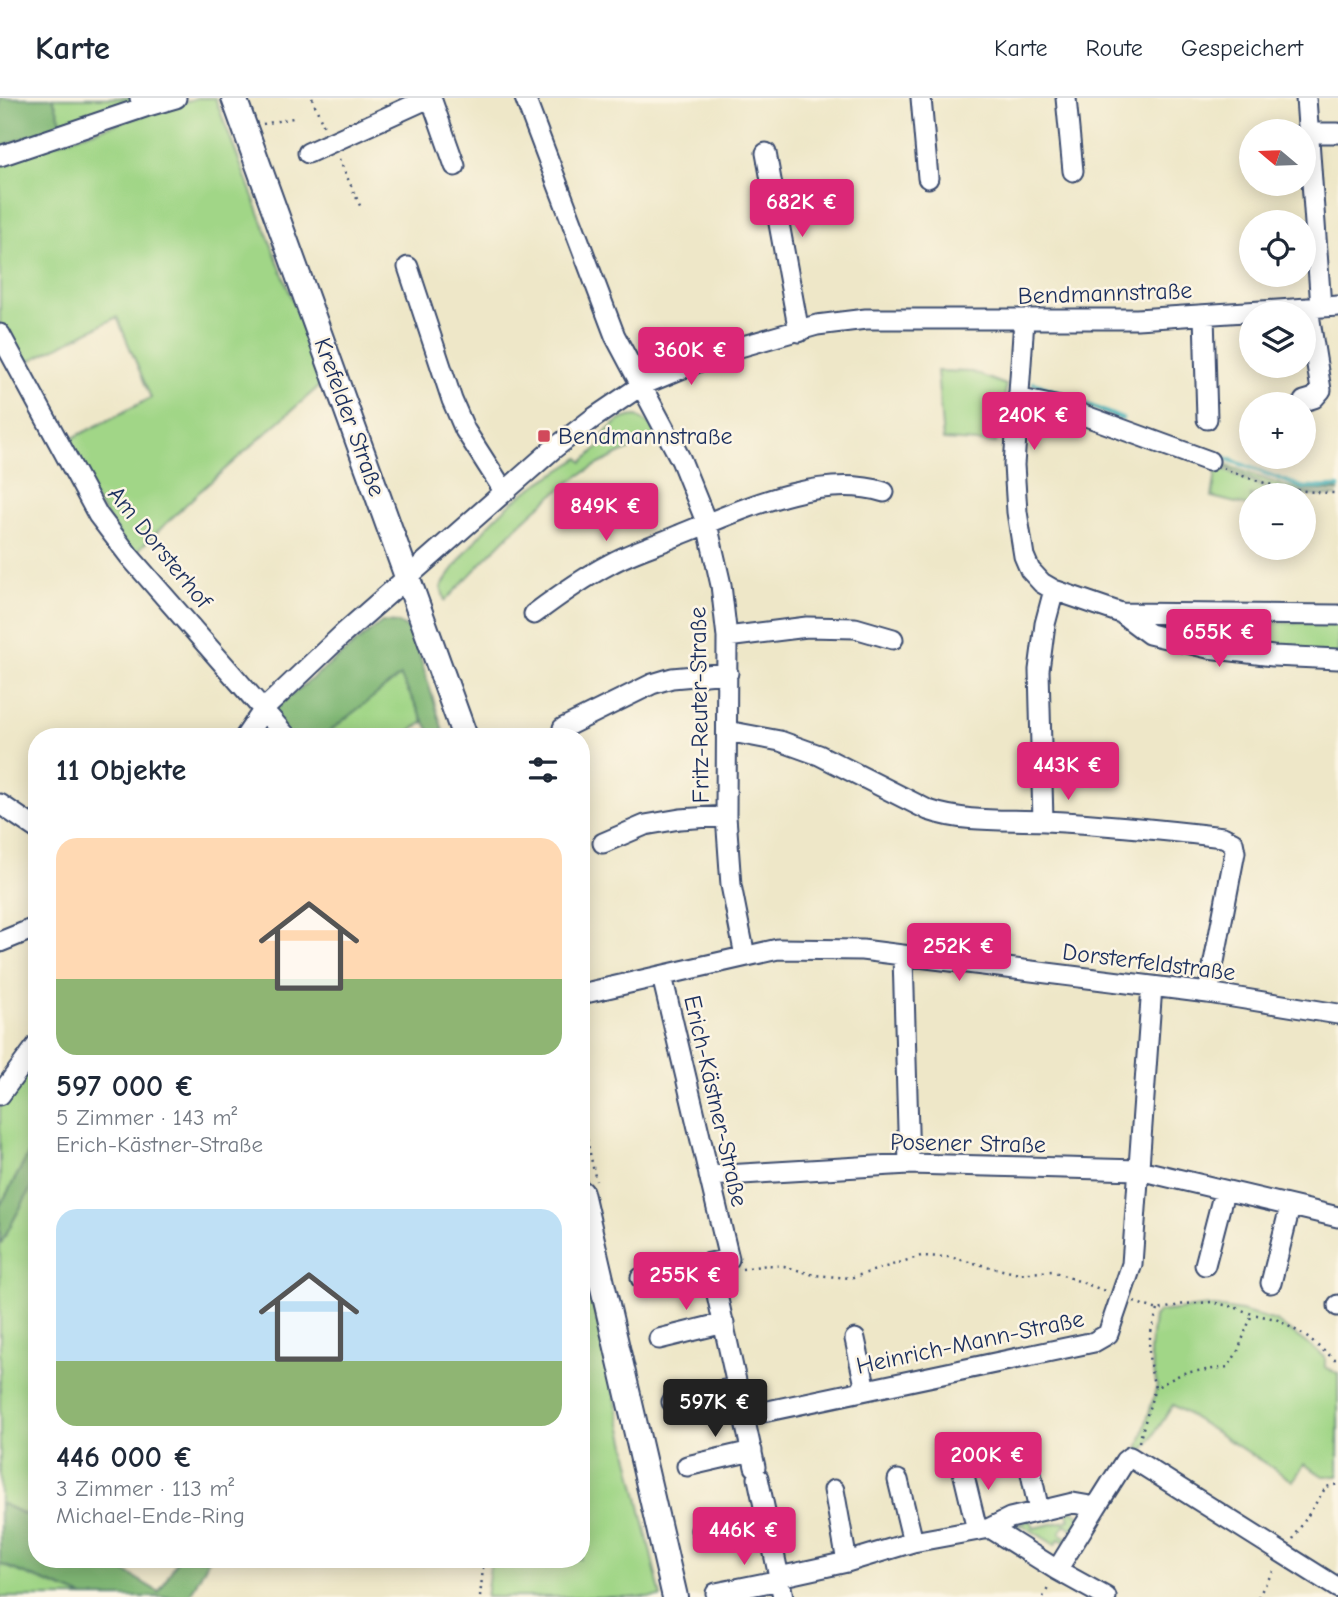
<!DOCTYPE html>
<html lang="de">
<head>
<meta charset="utf-8">
<style>
  :root { --surface:#fff; --page:#f6f6f7; --text:#1f2937; --muted:#747a83; --line:#e0e1e3; --accent:#db2777 }
  body { margin:0; font-family:"Comic Neue",sans-serif; background:var(--page); color:var(--text); height:100vh; display:flex; flex-direction:column; font-size:26px; white-space:nowrap }
  * { box-sizing:border-box; margin:0 }
  p { font-size:23px; color:var(--muted) }
  .icon { flex:none; width:38px; height:38px; fill:none; stroke:currentColor; stroke-width:2; stroke-linecap:round; stroke-linejoin:round }
  .map { position:relative; flex:1; overflow:hidden }
  .sheet { position:absolute; left:28px; top:630px; width:562px; height:840px; display:flex; flex-direction:column; background:var(--surface); border-radius:28px; box-shadow:0 4px 18px #0003 }
  .sheet>* { flex:none }
  .needle { width:46px; rotate:289deg }
  .fabs { position:absolute; left:1239px; top:21px; display:grid; gap:14px }
  .fabs a { display:grid; place-items:center; width:77px; height:77px; border-radius:50%; background:var(--surface); box-shadow:0 4px 18px #0003; font-size:35px }
  .price { position:absolute; translate:-50% -60px; padding:0 16px; border-radius:7px; background:var(--accent); color:#fff; font-size:23px; line-height:46px; filter:drop-shadow(0 2px 4px #0008) }
  .price::after { content:''; position:absolute; left:50%; top:42px; width:21px; height:16px; margin-left:-10px; background:inherit; clip-path:polygon(0 0,100% 0,50% 100%) }
  .price.active { background:#222; color:#fff }
  ul { padding:0; list-style:none }
  li { display:grid; align-content:center; gap:14px; height:371px; padding:0 28px }
  li span { display:grid; place-items:center; height:217px; border-radius:21px; color:#555 }
  li>.icon { margin-inline-start:auto }
  span .icon { width:126px; height:126px; fill:#fffc; stroke-width:1 }
  li b { font-size:30px }
  h2 { display:flex; justify-content:space-between; align-items:center; height:84px; padding:0 28px; font-size:30px }
  header { display:flex; align-items:center; gap:42px; box-sizing:border-box; height:98px; padding:0 35px; background:var(--surface); border-bottom:2px solid var(--line) }
  header strong { font-size:33px }
  nav { display:flex; gap:38px; margin-inline-start:auto; font-size:24px }
  .map>svg:first-child { display:block }
  .green { fill:#a1d687; stroke:#5e8272; stroke-width:2 }
  .forest { fill:#80b774; stroke:#4e7369; stroke-width:2 }
  .lines { fill:none; stroke-linecap:round; stroke-linejoin:round }
  .stream { stroke:#3badb6; stroke-width:4.5 }
  .minor-casing { stroke:#3b4b6e; stroke-width:23 }
  .major-casing { stroke:#3b4b6e; stroke-width:28 }
  .path { stroke:#3b4b6e; stroke-width:2.5; stroke-dasharray:2 5; stroke-linecap:butt }
  .minor { stroke:#fff; stroke-width:19 }
  .major { stroke:#fff; stroke-width:24 }
  .poi-dot { fill:#d1495b; stroke:#fcf5e5; stroke-width:2.5 }
  .labels { text-anchor:middle; stroke-width:5; stroke-linejoin:round; paint-order:stroke }
  .street-label { font-size:24px; fill:#1b2f5e; stroke:#fcf5e5 }
  .poi-label { font-size:24px; fill:#1b2f5e; stroke:#fcf5e5; text-anchor:start }
</style>
</head>
<body>
<header>
<strong>Karte</strong>
<nav><a>Karte</a><a>Route</a><a>Gespeichert</a></nav>
</header>
<div class="map">
<svg width="1338" height="1499" viewBox="0 0 1338 1499">
  <rect width="100%" height="100%" fill="#fcf5e5"/>
  <filter id="ink" filterUnits="userSpaceOnUse"><feTurbulence type="fractalNoise" baseFrequency=".0143" numOctaves="2"/><feDisplacementMap in="SourceGraphic" scale="14" xChannelSelector="R" yChannelSelector="G"/><feConvolveMatrix kernelMatrix="1 2 1 2 8 2 1 2 1" color-interpolation-filters="sRGB"/></filter>
  <filter id="wash" filterUnits="userSpaceOnUse"><feTurbulence type="fractalNoise" baseFrequency=".00686" numOctaves="4" result="noise"/><feDisplacementMap in="SourceGraphic" scale="28" xChannelSelector="R" yChannelSelector="G"/><feGaussianBlur stdDeviation="1.57" result="paint"/><feColorMatrix in="noise" values="0 0 0 0 0 0 0 0 0 0 0 0 0 0 0 0 0 1.4 0 .05"/><feComposite in="paint" operator="in"/></filter>
  <g filter="url(#wash)">
    <rect width="100%" height="100%" fill="#eee7c8"/>
    <path class="green" d="M53,0H131L132,3L62,26Z
      M197,0H215L324,284L198,395L133,457L59,347L151,300L117,219L18,269L0,236V63Z
      M937,273L972,274L1006,287L1002,325L998,326L996,345L943,342Z
      M637,318L648,325L658,338C632,350 604,362 580,377C529,411 488,459 445,503L441,489C461,459 487,425 515,402C535,386 559,374 579,360L583,364L604,344L601,340C610,329 621,318 637,318Z
      M1218,364L1283,388L1300,391L1338,392V394L1284,393L1271,390L1218,366Z
      M1217,369L1270,392L1284,395L1338,398L1251,397V409L1212,399Z
      M1295,524L1338,525V558L1250,552L1151,528L1157,526L1221,528Z
      M400,577L424,624L399,639H322Z
      M37,949V1041L0,1108V1003Z
      M37,1079V1422L0,1405V1147Z
      M581,1152L661,1499H486L491,1461H581Z
      M1209,1208L1241,1213L1276,1223L1325,1259V1270L1338,1276V1378H1323L1304,1366L1293,1383L1173,1307L1141,1357L1137,1355L1157,1288L1150,1255L1154,1219L1159,1214Z
      M1068,1413H1072L1081,1418L1073,1431L1065,1426L1060,1435L1068,1440L1065,1444L1059,1441L1055,1447L1021,1426L1014,1434L1007,1430L1031,1422L1034,1430L1070,1422Z
      M0,1466L84,1499H0Z"/>
    <path class="forest" d="M0,0H53L62,26L0,49Z
      M382,524L399,525L412,533L445,639H433L400,578L322,639H290L272,613Z
      M37,1041V1079L0,1147V1108Z
      M0,1405L37,1422V1461H104L159,1494L178,1461H209L189,1499H84L0,1466Z"/>
    <g class="lines">
      <path class="stream" d="M1034,285L1122,321
        M1212,355L1304,390L1338,389"/>
    </g>
  </g>
  <g filter="url(#ink)">
    <g class="lines">
      <g class="minor-casing">
        <path id="minor" d="M140,0L145,9L176,0
          M431,0L455,68
          M525,0L615,238L681,362L707,426L721,487L727,539L726,718L731,787L745,858
          M921,0L928,80
          M1066,0L1073,73
          M1306,0L1321,209
          M1309,35H1338
          M308,55L429,0
          M766,55L799,234
          M0,58L145,9
          M408,169L452,302L465,332L504,393
          M1204,217L1207,321
          M1024,222L1014,367L1017,414L1024,458L1030,472L1042,485L1054,492L1121,515L1338,517
          M0,236L98,417L130,459L287,639
          M1017,300L1064,310L1209,363
          M1304,303L1314,300L1321,292L1308,210
          M1121,515L1149,536L1208,550L1273,558L1338,561
          M534,516C558,498 583,480 610,466C631,454 656,447 679,437C739,413 819,374 884,394
          M727,539L807,529L855,530L893,541
          M563,630L652,586L672,580L728,575
          M727,633L780,643L819,657L928,712C966,725 1005,721 1045,723C1105,726 1163,732 1223,739L1233,744L1235,754L1208,895
          M245,639L264,611L344,535L552,352L592,321L642,287L722,254L817,227L866,221H1137L1338,208
          M0,706L37,731
          M1043,723L1039,572L1045,526L1054,492
          M603,745L645,727L680,721L726,718
          M0,844L37,829
          M903,858L909,1066
          M662,878L729,1161L710,1165L755,1369
          M581,896L778,851L862,852L1208,895L1338,916
          M0,997L37,947
          M709,1078L909,1066L1139,1072L1338,1119
          M1205,1167L1224,1094
          M641,1180L710,1165
          M1271,1185L1290,1109
          M1338,1208V1207
          M659,1241L724,1225
          M855,1241L866,1292
          M672,1304L738,1289
          M744,1318L1094,1244L1108,1236L1132,1166L1152,888
          M1025,1347L1039,1413
          M961,1365L977,1432
          M687,1368L752,1353
          M758,1380L779,1479
          M898,1382L913,1444
          M834,1392L847,1464
          M1096,1409L1125,1363L1130,1359L1338,1490
          M990,1430L1057,1472
          M701,1432L766,1417
          M716,1495L780,1482
          M783,1499L779,1479L847,1464L913,1444L990,1430L1010,1420L1073,1405L1096,1409L1057,1472L1106,1499"/>
      </g>
      <g class="major-casing">
        <path id="major" d="M234,0L465,639
          M581,1095L675,1499"/>
      </g>
      <path class="path" d="M312,0L324,29
        M263,26L293,20
        M339,61L362,112
        M1223,370C1260,386 1297,395 1338,395
        M581,1014L596,1083
        M742,1171L767,1167L784,1168L814,1177L850,1180L921,1158L949,1159L1019,1176L1052,1173L1105,1193
        M1134,1204L1158,1212L1184,1206L1211,1204L1234,1209L1252,1216L1276,1221L1304,1237L1334,1261H1338
        M1158,1212C1146,1243 1147,1258 1155,1290L1183,1275L1228,1269L1238,1253L1252,1216
        M1139,1344L1155,1290
        M1293,1441L1326,1389L1338,1386
        M480,1499L484,1461
        M1043,1499L1050,1487
        M1258,1499L1275,1470"/>
      <use href="#minor" class="minor"/>
      <use href="#major" class="major"/>
    </g>
  </g>
  <rect class="poi-dot" x="537" y="331" width="14" height="14" rx="3.5"/>
  <g class="labels">
    <g class="street-label">
      <text transform="translate(1105 195) rotate(-2)" y="8">Bendmannstraße</text>
      <text transform="translate(350 319) rotate(70)" y="8">Krefelder Straße</text>
      <text transform="translate(160 449) rotate(51)" y="8">Am Dorsterhof</text>
      <text transform="translate(699 607) rotate(-91)" y="8">Fritz-Reuter-Straße</text>
      <text transform="translate(1149 864) rotate(7)" y="8">Dorsterfeldstraße</text>
      <text transform="translate(716 1003) rotate(77)" y="8">Erich-Kästner-Straße</text>
      <text transform="translate(968 1045) rotate(1)" y="8">Posener Straße</text>
      <text transform="translate(970 1244) rotate(-12)" y="8">Heinrich-Mann-Straße</text>
    </g>
    <g class="poi-label">
      <text x="558" y="346">Bendmannstraße</text>
    </g>
  </g>
</svg>
<div class="fabs">
<a><svg class="needle" viewBox="-14 -14 28 28"><path d="M0-13l5 13h-10z" fill="#e53935"/><path d="M0 13l5-13h-10z" fill="#747a83"/></svg></a>
<a><svg class="icon" aria-label="locate" viewBox="0 0 24 24"><circle cx="12" cy="12" r="6"/><path d="M12 2v4M12 18v4M2 12h4M18 12h4"/></svg></a>
<a><svg class="icon" aria-label="layers" viewBox="0 0 24 24"><path d="M12 4l9 5-9 5-9-5zM3 14l9 5 9-5"/></svg></a>
<a>+</a>
<a>−</a>
</div>
<b class="price" style="left:802px;top:141px">682K €</b>
<b class="price" style="left:691px;top:289px">360K €</b>
<b class="price" style="left:1034px;top:354px">240K €</b>
<b class="price" style="left:606px;top:445px">849K €</b>
<b class="price" style="left:1219px;top:571px">655K €</b>
<b class="price" style="left:1068px;top:704px">443K €</b>
<b class="price" style="left:959px;top:885px">252K €</b>
<b class="price" style="left:686px;top:1214px">255K €</b>
<b class="price active" style="left:715px;top:1341px">597K €</b>
<b class="price" style="left:988px;top:1394px">200K €</b>
<b class="price" style="left:744px;top:1469px">446K €</b>
<section class="sheet">
<h2>11 Objekte<svg class="icon" aria-label="filters" viewBox="0 0 24 24"><path d="M4 7h16M4 17h16"/><circle cx="9" cy="7" r="2"/><circle cx="15" cy="17" r="2"/></svg></h2>
<ul>
<li><span style="background:linear-gradient(#ffd9b3 65%,#8fb573 0)"><svg class="icon" aria-label="home" viewBox="0 0 24 24"><path d="M3 11l9-7 9 7M6 9v11h12V9"/></svg></span><div><b>597 000 €</b><p>5 Zimmer · 143 m²</p><p>Erich-Kästner-Straße</p></div></li>
<li><span style="background:linear-gradient(#bfe0f5 70%,#8fb573 0)"><svg class="icon" aria-label="home" viewBox="0 0 24 24"><path d="M3 11l9-7 9 7M6 9v11h12V9"/></svg></span><div><b>446 000 €</b><p>3 Zimmer · 113 m²</p><p>Michael-Ende-Ring</p></div></li>
</ul>
</section>
</div>
</body>
</html>
